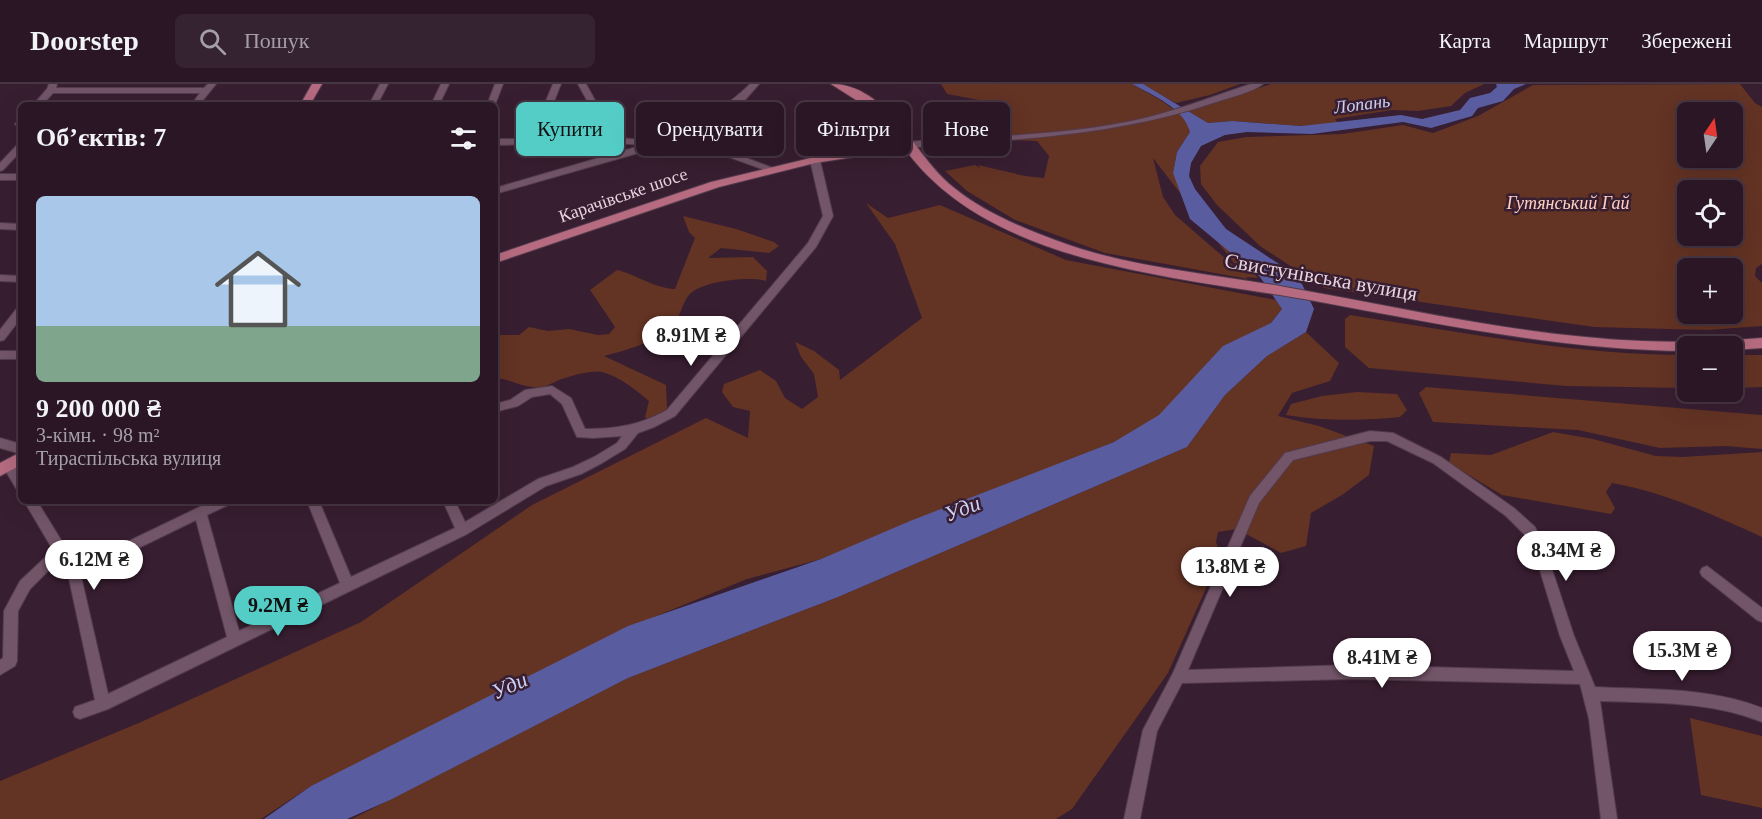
<!DOCTYPE html>
<html lang="uk">
<head>
<meta charset="utf-8">
<style>
  :root { --surface:#2a1625; --page:#362332; --text:#f1f3f6; --muted:#a59fa7; --line:#463542; --accent:#54cdc7 }
  body { margin:0; font-family:"Times New Roman",serif; background:var(--page); color:var(--text); height:100vh; display:flex; flex-direction:column; font-size:22px; white-space:nowrap }
  * { box-sizing:border-box; margin:0 }
  p { font-size:20px; color:var(--muted) }
  .icon { flex:none; width:33px; height:33px; fill:none; stroke:currentColor; stroke-width:2; stroke-linecap:round; stroke-linejoin:round }
  .map { position:relative; flex:1; overflow:hidden }
  .details { position:absolute; left:18px; top:18px; width:480px; height:402px; display:flex; flex-direction:column; background:var(--surface); border-radius:9px; box-shadow:0 6px 24px #0002,0 0 0 2px var(--line) }
  .details>* { flex:none }
  .banner { position:absolute; left:516px; top:18px; width:570px; height:54px; display:flex; gap:12px }
  .needle { width:39px; rotate:13deg }
  .buttons { position:absolute; left:1677px; top:18px; display:grid; gap:12px }
  .buttons a { display:grid; place-items:center; width:66px; height:66px; border-radius:9px; background:var(--surface); box-shadow:0 6px 24px #0002,0 0 0 2px var(--line); font-size:30px }
  .price { position:absolute; translate:-50% -51px; padding:0 14px; border-radius:21px; background:#fff; color:#222; font-size:20px; line-height:39px; filter:drop-shadow(0 2px 3px #0008) }
  .price::after { content:''; position:absolute; left:50%; top:36px; width:18px; height:14px; margin-left:-9px; background:inherit; clip-path:polygon(0 0,100% 0,50% 100%) }
  .price.selected { background:var(--accent); color:#111 }
  ul { padding:0; list-style:none }
  li { display:grid; align-content:center; gap:12px; height:318px; padding:0 18px }
  li+li { border-top:2px solid var(--line) }
  li span { display:grid; place-items:center; height:186px; border-radius:9px; color:#555 }
  li>.icon { margin-inline-start:auto }
  span .icon { width:108px; height:108px; fill:#fffc; stroke-width:1 }
  li b { font-size:26px }
  h2 { display:flex; justify-content:space-between; align-items:center; height:72px; padding:0 18px; font-size:26px }
  .tag { padding:0 21px; border-radius:9px; background:var(--surface); box-shadow:0 6px 24px #0002,0 0 0 2px var(--line); font-size:21px; line-height:54px }
  .tag.selected { background:var(--accent); color:#111 }
  header { display:flex; align-items:center; gap:36px; box-sizing:border-box; height:84px; padding:0 30px; background:var(--surface); border-bottom:2px solid var(--line) }
  header strong { font-size:28px }
  nav { display:flex; gap:33px; margin-inline-start:auto; font-size:21px }
  .search { width:420px; height:54px; background:var(--page); display:flex; align-items:center; gap:15px; box-sizing:border-box; padding:0 21px; border-radius:9px; color:var(--muted); font-size:22px }
  .map>svg:first-child { display:block }
  .green { fill:#633324; fill-rule:evenodd }
  .water { fill:#595da0 }
  .lines { fill:none; stroke-linecap:round; stroke-linejoin:round }
  .minor-casing { stroke:#533c4c; stroke-width:2 }
  .major-casing { stroke:#533c4c; stroke-width:2 }
  .minor { fill:#735569; fill-rule:evenodd }
  .major { fill:#b66b80; fill-rule:evenodd }
  .labels { text-anchor:middle; stroke-width:5; stroke-linejoin:round; paint-order:stroke }
  .far-water-label { font-size:18px; font-style:italic; fill:#cbd0f7; stroke:#381e31 }
  .far-street-label { font-size:18px; fill:#e6d4e0; stroke:#381e31 }
  .far-park-label { font-size:18px; font-style:italic; fill:#fdd0c2; stroke:#381e31 }
  .street-label { font-size:21px; fill:#e6d4e0; stroke:#381e31 }
  .water-label { font-size:22px; font-style:italic; fill:#cbd0f7; stroke:#381e31 }
</style>
</head>
<body>
<header>
<strong>Doorstep</strong>
<div class="search"><svg class="icon" aria-label="search" viewBox="0 0 24 24"><circle cx="10" cy="10" r="6"/><path d="M15 15l6 6"/></svg>Пошук</div>
<nav><a>Карта</a><a>Маршрут</a><a>Збережені</a></nav>
</header>
<div class="map">
<svg width="1762" height="735" viewBox="0 0 1762 735">
  <rect width="100%" height="100%" fill="#381e31"/>
  <path class="green" d="M941,0H1132L1162,17L1188,36L1190,48L1177,68L1173,89L1258,194L1246,193L1248,195L1105,169L1015,136L967,107L945,87L975,81L980,84L978,81L1025,92L1044,94L1049,72L1037,57L984,55L989,18L947,10ZM1153,74L1241,188L1175,131L1163,113Z
    M1140,0H1240L1210,11L1176,19Z
    M1271,0H1484L1465,9L1451,22L1418,27L1392,26L1335,35L1338,39L1303,42L1232,37L1208,39L1188,27Z
    M1740,0L1755,19L1762,23V180L1756,184L1755,192L1762,199V242L1707,246L1594,243L1324,204L1260,162L1217,121L1201,100L1200,82L1218,58L1246,53L1342,50L1403,41L1433,49L1478,32L1533,1ZM1688,28H1732V74H1688ZM1688,106H1732V152H1688ZM1688,184H1732V230H1688Z
    M866,119L888,134L940,121L1066,176L1276,216L1282,225L1270,240L1161,333L1114,358L821,475L747,495L659,531L311,702L261,735H0V697L141,638L361,538L532,421L706,334L748,354L750,327L733,323L722,308L724,300L760,286L776,297L785,314L802,325L818,313L814,290L801,273L795,258L814,267L839,286L840,296L922,234L895,160Z
    M683,132L736,145L774,158L779,162L769,169L721,164L708,174L753,173L767,187L766,197C750,192 703,197 690,210C681,219 680,238 669,246C650,260 626,266 604,272L666,301L667,324L660,333L650,337L645,333L649,317C636,306 619,292 602,288C591,286 575,291 565,294C556,296 550,302 539,303C522,304 511,295 495,294V251H519L529,243L548,247L569,245L598,251L609,250L615,243L590,206L617,186C638,191 653,204 675,205L695,154L689,148Z
    M1350,231C1462,248 1574,271 1687,271V304L1566,302L1369,284L1345,263V235Z
    M1306,248L1339,279L1330,297L1292,309L1278,332L1319,342L1374,362L1369,391L1342,411L1311,429L1306,462L1281,469L1237,445L1218,448L1216,458L1221,471L1168,589L1072,725L1056,735H352L628,594L838,513L1187,363L1225,311L1267,272Z
    M1732,271H1762V303L1733,304Z
    M1426,303L1762,331V365L1726,362L1660,364L1578,346L1433,338L1419,309Z
    M1357,308L1397,310L1407,326L1400,333C1362,337 1323,337 1286,331L1291,320L1322,312Z
    M1553,348L1593,355L1656,372L1683,373L1762,368V453C1714,431 1664,408 1612,399L1606,408L1615,424L1611,430L1502,411L1449,379L1451,369L1491,371Z
    M1690,634L1762,652V724L1701,711Z"/>
  <path class="water" d="M1132,0H1143L1208,39L1232,37L1301,42L1401,31L1422,35L1460,26L1470,14L1490,9L1497,3L1496,0H1526L1514,5L1503,17L1478,24L1472,32L1431,44L1403,38L1312,50L1247,48L1225,51L1201,62L1191,79L1189,92L1195,105L1226,145L1282,182L1302,200L1314,225L1306,248L1267,272L1225,311L1187,363L838,513L628,594L390,716L347,735H264L311,702L628,542L821,475L910,437L1114,358L1159,331L1223,262L1271,239L1282,225L1260,193L1190,135L1173,89L1177,68L1190,48C1184,24 1152,11 1132,0Z"/>
  <g class="lines">
    <g class="minor-casing">
      <path id="minor" d="M49,0H57L56,4H204L208,0H216L199,21H191L200,9H53L42,21H33L47,5Z
        M380,0H388L377,21H369Z
        M441,0H449L439,21H431Z
        M495,0H503L495,21H487Z
        M553,0H561L539,55L607,53L578,0H586L616,54L649,56L653,59C680,53 731,20 750,0H759L745,16L675,60L731,68L778,86L773,89L726,72L663,62L495,110V104L643,61L613,59L495,61V55H530Z
        M1251,0H1263C1251,9 1231,13 1216,18C1113,53 1014,55 907,64L903,61L907,58C985,52 1065,52 1141,35C1178,26 1214,12 1251,0Z
        M21,34V45L15,40Z
        M21,59V67L3,86L0,87V79L18,60Z
        M815,73L820,76L833,132L816,163L675,332L654,343L638,349L625,365L602,379L581,390L546,402L467,450L108,625L80,635L75,633L73,628L75,623L95,616L68,490L59,476L30,505L18,527L17,577L15,582L0,591V576L3,574L4,527L20,497L53,466L24,417H37L77,482L212,417H230L228,421L207,431L239,547L340,499L307,417H319L351,493L455,444L443,417H455L465,438L538,395L573,383L594,373L617,359L622,352L593,354L577,353L562,320L550,310L532,313L518,322L495,328V320L510,316L525,306L552,302L571,314L585,345C615,345 641,341 667,326L808,159L823,132L810,76ZM196,436L227,553L108,610L81,492Z
        M0,90H21V96H0Z
        M0,139L21,140V146L0,145Z
        M0,191L21,192V198L0,197Z
        M21,223V234L4,256L0,257V246L17,224Z
        M0,267H21V275H0Z
        M1370,347L1393,349L1441,373L1514,424L1535,443L1546,467L1574,552L1595,603C1652,606 1709,603 1762,624V638C1710,617 1655,619 1600,617L1617,735H1601L1589,635L1580,600L1351,595L1182,599L1157,647L1140,735H1124L1143,646L1173,589L1250,412L1285,369ZM1370,357H1387L1433,379L1506,432L1525,451L1534,467L1560,552L1574,587L1351,581L1188,586L1259,419L1293,376Z
        M0,354L21,360V370L0,364Z
        M8,376L12,378L21,392V408L17,406L2,381L4,378Z
        M1707,482L1762,524V538L1757,536L1702,492L1700,488L1702,484Z"/>
    </g>
    <g class="major-casing">
      <path id="major" d="M312,0H322L310,21H300Z
        M831,0C888,0 914,72 953,103C982,127 1020,143 1055,156C1128,184 1209,189 1285,203C1403,224 1522,252 1642,257C1682,259 1722,257 1762,254V264L1732,266V262H1688V267C1561,266 1439,240 1315,217C1183,193 990,183 905,65L815,79L719,103L495,179V171L711,98L815,73L900,59L881,32Z
        M21,368V381L0,392V379Z"/>
    </g>
    <use href="#minor" class="minor"/>
    <use href="#major" class="major"/>
  </g>
  <g class="labels">
    <g class="far-water-label">
      <text transform="translate(1362 20) rotate(-7)" y="6">Лопань</text>
    </g>
    <g class="far-street-label">
      <text transform="translate(623 111) rotate(-19)" y="6">Карачівське шосе</text>
    </g>
    <g class="far-park-label">
      <text x="1568" y="125">Гутянський Гай</text>
    </g>
    <g class="street-label">
      <text transform="translate(1321 193) rotate(10)" y="7">Свистунівська вулиця</text>
    </g>
    <g class="water-label">
      <text transform="translate(962 424) rotate(-21)" y="8">Уди</text>
      <text transform="translate(509 601) rotate(-24)" y="8">Уди</text>
    </g>
  </g>
</svg>
<div class="buttons">
<a><svg class="needle" viewBox="-14 -14 28 28"><path d="M0-13l5 13h-10z" fill="#e53935"/><path d="M0 13l5-13h-10z" fill="#a59fa7"/></svg></a>
<a><svg class="icon" aria-label="locate" viewBox="0 0 24 24"><circle cx="12" cy="12" r="6"/><path d="M12 2v4M12 18v4M2 12h4M18 12h4"/></svg></a>
<a>+</a>
<a>−</a>
</div>
<b class="price" style="left:691px;top:283px">8.91M ₴</b>
<b class="price" style="left:1566px;top:498px">8.34M ₴</b>
<b class="price" style="left:94px;top:507px">6.12M ₴</b>
<b class="price" style="left:1230px;top:514px">13.8M ₴</b>
<b class="price selected" style="left:278px;top:553px">9.2M ₴</b>
<b class="price" style="left:1682px;top:598px">15.3M ₴</b>
<b class="price" style="left:1382px;top:605px">8.41M ₴</b>
<div class="banner">
<a class="tag selected">Купити</a>
<a class="tag">Орендувати</a>
<a class="tag">Фільтри</a>
<a class="tag">Нове</a>
</div>
<section class="details">
<h2>Об’єктів: 7<svg class="icon" aria-label="filters" viewBox="0 0 24 24"><path d="M4 7h16M4 17h16"/><circle cx="9" cy="7" r="2"/><circle cx="15" cy="17" r="2"/></svg></h2>
<ul>
<li><span style="background:linear-gradient(#a9c7e8 70%,#7fa58c 0)"><svg class="icon" aria-label="home" viewBox="0 0 24 24"><path d="M3 11l9-7 9 7M6 9v11h12V9"/></svg></span><div><b>9 200 000 ₴</b><p>3-кімн. · 98 m²</p><p>Тираспільська вулиця</p></div></li>
</ul>
</section>
</div>
</body>
</html>
